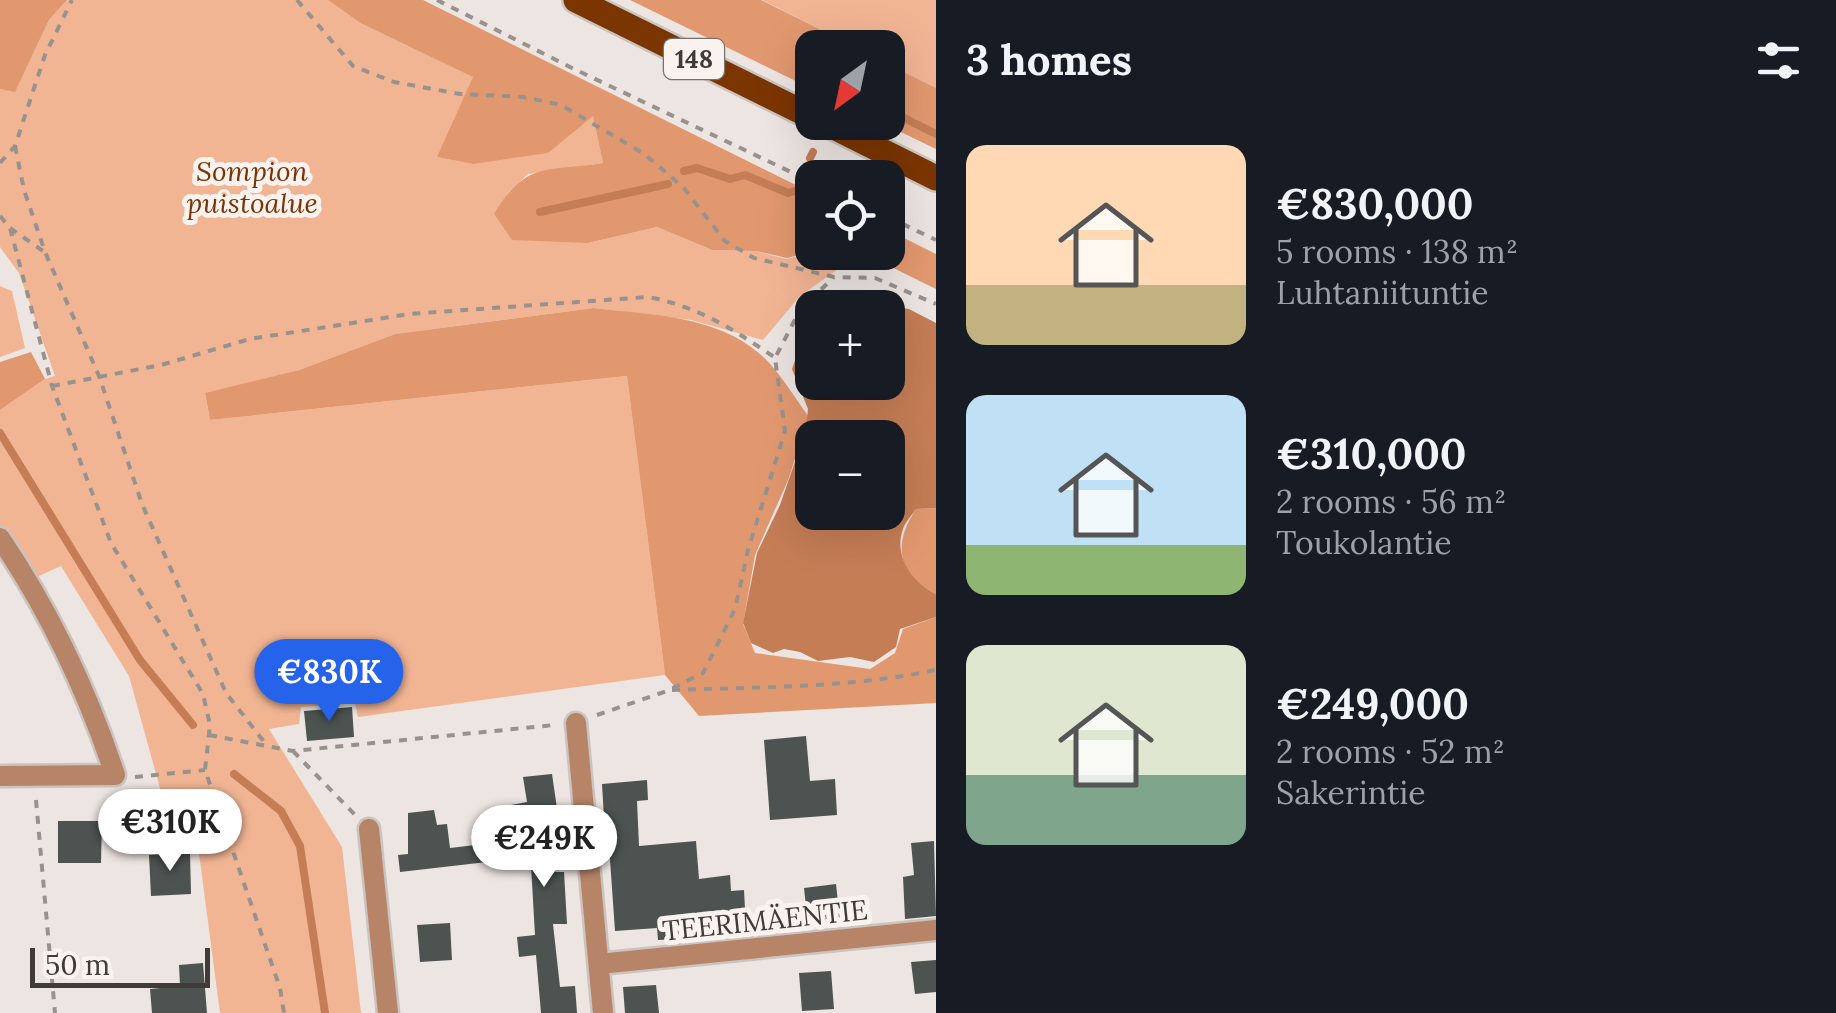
<!DOCTYPE html>
<html lang="en">
<head>
<meta charset="utf-8">
<style>
  :root { --surface:#171b24; --page:#242831; --text:#f1f3f6; --muted:#9ea1a6; --accent:#2563eb }
  body { margin:0; font-family:Lora,serif; background:var(--page); color:var(--text); height:100vh; display:flex; flex-direction:column; font-size:38px; white-space:nowrap }
  * { box-sizing:border-box; margin:0 }
  p { font-size:32px; color:var(--muted) }
  .icon { flex:none; width:55px; height:55px; fill:none; stroke:currentColor; stroke-width:2; stroke-linecap:round; stroke-linejoin:round }
  .map { position:relative; flex:1; overflow:hidden }
  .sheet { display:flex; flex-direction:column; background:var(--surface); width:900px }
  .sheet>* { flex:none }
  .needle { width:65px; rotate:213deg }
  .controls { position:absolute; left:795px; top:30px; display:grid; gap:20px }
  .controls a { display:grid; place-items:center; width:110px; height:110px; border-radius:20px; background:var(--surface); box-shadow:0 10px 40px #0002; font-size:50px }
  .scale { position:absolute; left:30px; bottom:25px; width:180px; box-sizing:border-box; padding-left:10px; border:5px solid #3e3b39; border-top:0; font-size:28px; line-height:35px; white-space:nowrap; color:#3e3b39; -webkit-text-stroke:8px #faf2ef; paint-order:stroke }
  .price { position:absolute; translate:-50% -85px; padding:0 22px; border-radius:35px; background:#fff; color:#222; font-size:32px; line-height:65px; filter:drop-shadow(0 2px 5px #0008) }
  .price::after { content:''; position:absolute; left:50%; top:60px; width:30px; height:22px; margin-left:-15px; background:inherit; clip-path:polygon(0 0,100% 0,50% 100%) }
  .price.current { background:var(--accent); color:#fff }
  ul { padding:0; list-style:none }
  li { display:flex; align-items:center; gap:30px; height:250px; padding:0 30px }
  li span { display:grid; place-items:center; flex:none; width:280px; height:200px; border-radius:20px; color:#555 }
  li>.icon { margin-inline-start:auto }
  span .icon { width:120px; height:120px; fill:#fffc; stroke-width:1 }
  li b { font-size:42px }
  h2 { display:flex; justify-content:space-between; align-items:center; height:120px; padding:0 30px; font-size:42px }
  main { display:flex; flex:1; min-height:0 }
  .map>svg:first-child { display:block }
  .green { fill:#f2b594 }
  .forest { fill:#e2986f }
  .water { fill:#c57d55; fill-rule:evenodd }
  .lines { fill:none; stroke-linecap:round; stroke-linejoin:round }
  .stream { stroke:#c57d55; stroke-width:8 }
  .building { fill:#4c5351 }
  .street-casing { stroke:#cac3bf; stroke-width:25 }
  .primary-casing { stroke:#cac3bf; stroke-width:30 }
  .path { stroke:#98928f; stroke-width:4; stroke-dasharray:8 8; stroke-linecap:butt }
  .street { stroke:#b78468; stroke-width:20 }
  .primary { stroke:#7b3500; stroke-width:25 }
  .labels { text-anchor:middle; stroke-width:10; stroke-linejoin:round; paint-order:stroke }
  .shield { fill:#faf2ef; stroke:#767270; stroke-width:2.5 }
  .shield-label { font-size:25px; font-weight:bold; fill:#3e3b39 }
  .park-label { font-size:28px; font-style:italic; fill:#793504; stroke:#faf2ef }
  .street-label { font-size:28px; fill:#3e3b39; stroke:#faf2ef }
</style>
</head>
<body>
<main>
<div class="map">
<svg width="936" height="1013" viewBox="0 0 936 1013">
  <rect width="100%" height="100%" fill="#ede5e1"/>
  <path class="green" d="M67,0H328L360,23L474,77L438,157L473,164L593,115L603,163L528,174L507,194L588,243L657,227L712,250L756,251L786,259L813,253H861L800,296L763,340L691,320L594,308L395,334L299,370L205,394L210,420L627,376L665,675L358,717L355,703L301,707L299,724L269,729L342,847L361,1013H220L191,793L161,792L129,676L61,566L32,579L0,529V410L45,379L55,376L19,273L0,247V89L15,91L49,20Z
    M762,0H936V88L888,64V48L856,47Z
    M0,286L12,291L25,348L0,357Z"/>
  <path class="forest" d="M0,0H67L49,20L15,92L0,89Z
    M328,0H423L812,193V252L787,258L756,251L712,250L657,227L588,243L512,240L494,214C526,160 548,172 603,163L593,116L548,153L473,164L437,157L473,77L360,23Z
    M630,0H761L856,47L812,48V89Z
    M888,64L936,88V149L882,123L888,122Z
    M888,230L936,254V289L863,253L888,252Z
    M594,308C650,315 715,315 760,354C779,370 794,397 809,417L788,480L755,555L743,624L755,653L870,669L895,653L903,629L936,617V703L699,716L665,675L627,376L210,420L205,393L299,370L395,334Z
    M31,352L45,379L0,410V362Z
    M936,508V594C896,573 893,544 916,509Z"/>
  <path class="water" d="M861,301L909,309L936,323V508L916,509C912,515 905,522 903,529C893,557 913,583 936,594V617L900,629L896,647L874,662L850,657L818,661L800,652L784,649L773,653L751,643L743,623L757,553L780,505L806,430L808,409L792,369L800,346L812,333V382H888V308L849,307ZM812,438H888V512H812Z"/>
  <g class="lines">
    <path class="stream" d="M888,110L936,134
      M810,158L813,152
      M684,171L697,168L730,179L745,175L788,193L795,191
      M540,212L668,184
      M0,433L140,660L193,725
      M234,774L281,811L300,846L325,1013"/>
  </g>
  <path class="building" d="M352,707L354,737L307,741L304,711Z
    M806,736L810,781L835,779L837,815L770,820L764,740Z
    M552,774L560,829L550,831L555,872H564L567,924H553L560,987L575,986L577,1013H541L536,955L519,957L517,937L535,935L530,848L516,849L511,805L527,802L523,777Z
    M647,780L648,800L637,801L639,846L696,841L699,879L730,875L731,891L744,890L746,928L720,930V921L678,926L679,939L658,940L657,928L615,931L607,817L604,818L602,784Z
    M434,810L437,825L447,824L450,848L484,844L487,862L400,872L398,855L408,854V813Z
    M58,821H102L101,863H58Z
    M934,841L936,916L905,919L903,877L914,875L911,843Z
    M190,853L191,894L151,896L149,855Z
    M836,884L840,921L808,925L804,888Z
    M450,923L452,960L420,962L417,925Z
    M936,960V992L915,994L911,962Z
    M203,963L207,1013H152L150,989L180,986L179,965Z
    M831,971L834,1009L802,1011L799,973Z
    M656,985L659,1013H625L623,987Z"/>
  <g class="lines">
    <g class="street-casing">
      <path id="street" d="M0,538C50,612 87,690 115,775L0,776
        M576,723L603,1013
        M369,829L388,1013
        M599,964L936,930"/>
    </g>
    <g class="primary-casing">
      <path id="primary" d="M576,0L812,117
        M824,122L936,178"/>
    </g>
    <path class="path" d="M297,0L353,66L394,82L460,94L524,97L561,105L643,153L683,187L725,241L754,258L834,277L875,278L936,304
      M437,0L572,68L812,182
      M15,146L24,190L45,252L99,376L142,504L226,693L265,743
      M0,163L15,146L45,55L72,0
      M0,216L10,228L52,386L111,543L203,694L210,725L205,770L280,988L284,1013
      M888,217L936,240
      M10,228L43,251
      M52,386L161,365L250,339L409,314L648,297C699,307 731,328 774,357
      M672,690C760,687 849,688 936,670
      M597,715L667,691L703,673L735,609L748,550L785,431L775,358L800,310L834,277
      M209,735L293,751L554,725
      M293,751L355,815
      M135,777L205,770
      M36,800L55,1013"/>
    <use href="#street" class="street"/>
    <use href="#primary" class="primary"/>
  </g>
  <g class="labels">
    <rect class="shield" x="664" y="39" width="60" height="40" rx="8"/>
    <g class="shield-label">
      <text x="694" y="68">148</text>
    </g>
    <g class="park-label">
      <text x="252" y="181">Sompion<tspan x="252" dy="32">puistoalue</tspan></text>
    </g>
    <g class="street-label">
      <text transform="translate(765 920) rotate(-6)" y="10">TEERIMÄENTIE</text>
    </g>
  </g>
</svg>
<div class="controls">
<a><svg class="needle" viewBox="-14 -14 28 28"><path d="M0-13l5 13h-10z" fill="#e53935"/><path d="M0 13l5-13h-10z" fill="#9ea1a6"/></svg></a>
<a><svg class="icon" aria-label="locate" viewBox="0 0 24 24"><circle cx="12" cy="12" r="6"/><path d="M12 2v4M12 18v4M2 12h4M18 12h4"/></svg></a>
<a>+</a>
<a>−</a>
</div>
<div class="scale">50 m</div>
<b class="price current" style="left:329px;top:724px">€830K</b>
<b class="price" style="left:170px;top:874px">€310K</b>
<b class="price" style="left:544px;top:890px">€249K</b>
</div>
<section class="sheet">
<h2>3 homes<svg class="icon" aria-label="filters" viewBox="0 0 24 24"><path d="M4 7h16M4 17h16"/><circle cx="9" cy="7" r="2"/><circle cx="15" cy="17" r="2"/></svg></h2>
<ul>
<li><span style="background:linear-gradient(#ffd9b3 70%,#c2b280 0)"><svg class="icon" aria-label="home" viewBox="0 0 24 24"><path d="M3 11l9-7 9 7M6 9v11h12V9"/></svg></span><div><b>€830,000</b><p>5 rooms · 138 m²</p><p>Luhtaniituntie</p></div></li>
<li><span style="background:linear-gradient(#bfe0f5 75%,#8fb573 0)"><svg class="icon" aria-label="home" viewBox="0 0 24 24"><path d="M3 11l9-7 9 7M6 9v11h12V9"/></svg></span><div><b>€310,000</b><p>2 rooms · 56 m²</p><p>Toukolantie</p></div></li>
<li><span style="background:linear-gradient(#dfe7d0 65%,#7fa58c 0)"><svg class="icon" aria-label="home" viewBox="0 0 24 24"><path d="M3 11l9-7 9 7M6 9v11h12V9"/></svg></span><div><b>€249,000</b><p>2 rooms · 52 m²</p><p>Sakerintie</p></div></li>
</ul>
</section>
</main>
</body>
</html>
